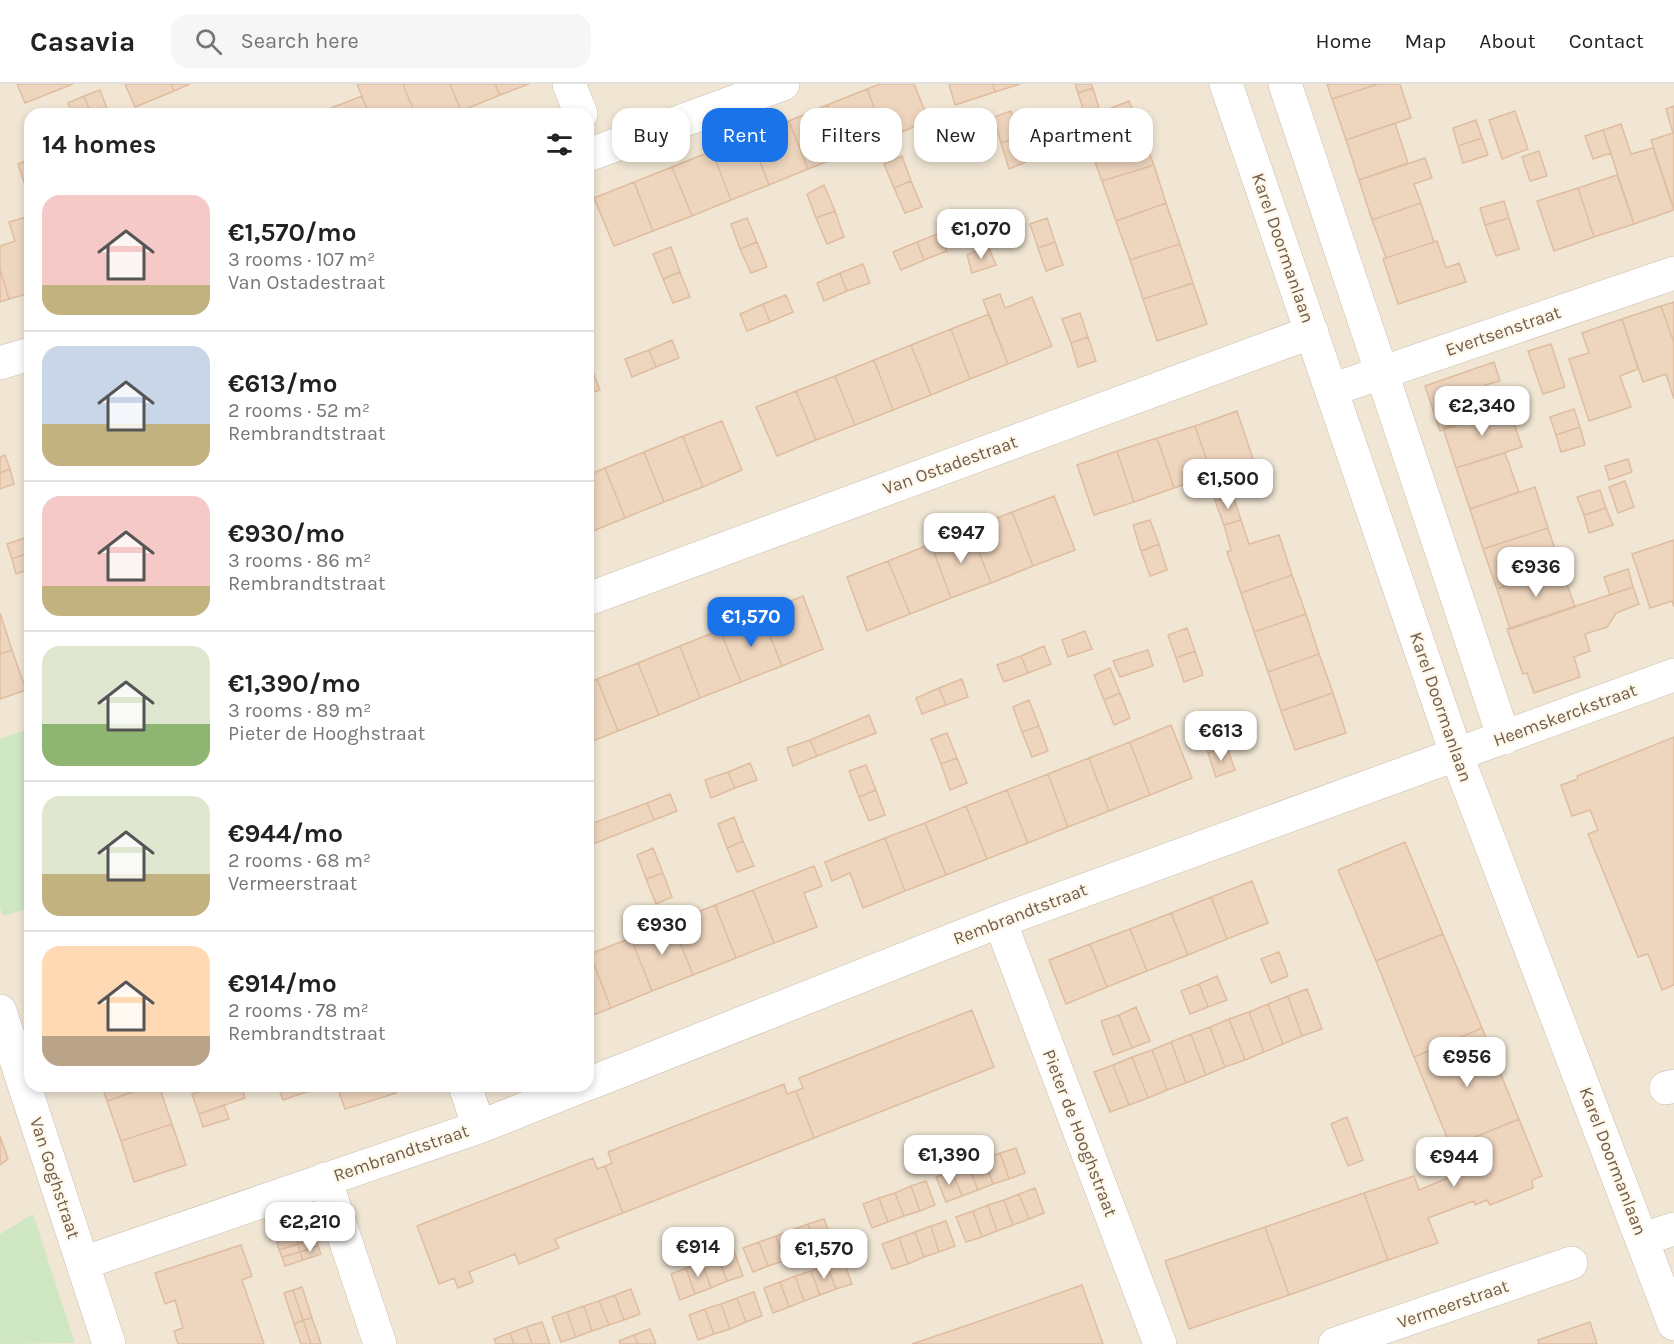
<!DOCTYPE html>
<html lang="en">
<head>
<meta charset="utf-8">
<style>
  :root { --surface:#fff; --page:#f6f6f6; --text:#222; --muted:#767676; --line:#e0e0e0; --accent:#1a73e8 }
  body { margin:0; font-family:Karla,sans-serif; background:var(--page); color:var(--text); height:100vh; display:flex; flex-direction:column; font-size:22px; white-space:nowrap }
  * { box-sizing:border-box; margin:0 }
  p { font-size:20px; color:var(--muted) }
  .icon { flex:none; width:33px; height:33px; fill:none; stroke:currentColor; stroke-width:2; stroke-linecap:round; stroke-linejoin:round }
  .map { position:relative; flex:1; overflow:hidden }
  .drawer { position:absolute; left:24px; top:24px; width:570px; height:984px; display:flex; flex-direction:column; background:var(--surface); border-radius:18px; box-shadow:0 3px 9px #0003 }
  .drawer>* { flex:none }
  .banner { position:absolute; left:612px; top:24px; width:570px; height:54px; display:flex; gap:12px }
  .price { position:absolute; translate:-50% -51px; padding:0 14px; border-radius:12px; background:#fff; color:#222; font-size:20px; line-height:39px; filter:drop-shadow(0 2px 3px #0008) }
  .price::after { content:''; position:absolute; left:50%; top:36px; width:18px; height:14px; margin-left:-9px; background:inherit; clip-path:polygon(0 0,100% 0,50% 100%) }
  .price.selected { background:var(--accent); color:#fff }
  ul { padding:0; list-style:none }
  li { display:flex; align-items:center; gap:18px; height:150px; padding:0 18px }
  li+li { border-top:2px solid var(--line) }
  li span { display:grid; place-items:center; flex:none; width:168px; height:120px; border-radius:18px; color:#555 }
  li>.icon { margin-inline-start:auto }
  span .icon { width:72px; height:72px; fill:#fffc; stroke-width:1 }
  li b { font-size:26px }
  h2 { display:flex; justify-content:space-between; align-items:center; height:72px; padding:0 18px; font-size:26px }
  .chip { padding:0 21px; border-radius:18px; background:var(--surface); box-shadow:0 3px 9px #0003; font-size:21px; line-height:54px }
  .chip.selected { background:var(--accent); color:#fff }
  header { display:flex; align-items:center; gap:36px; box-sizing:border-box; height:84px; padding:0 30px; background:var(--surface); border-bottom:2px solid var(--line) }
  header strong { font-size:28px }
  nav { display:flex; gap:33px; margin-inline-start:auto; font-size:21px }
  .search { width:420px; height:54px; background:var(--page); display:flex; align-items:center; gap:15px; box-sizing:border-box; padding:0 21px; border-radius:18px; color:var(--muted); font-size:22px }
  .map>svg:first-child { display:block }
  .residential { fill:#f1e6d4; fill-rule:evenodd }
  .green { fill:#d0e7c4 }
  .building { fill:#eed5be; stroke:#dfbda0; stroke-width:1.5 }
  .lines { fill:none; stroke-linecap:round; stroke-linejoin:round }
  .minor-casing { stroke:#cbbcac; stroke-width:34 }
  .minor { stroke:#fff; stroke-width:33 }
  .labels { text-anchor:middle; stroke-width:4.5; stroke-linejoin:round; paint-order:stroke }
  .street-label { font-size:18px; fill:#715c4c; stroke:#fef8eb }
</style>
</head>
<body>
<header>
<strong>Casavia</strong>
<div class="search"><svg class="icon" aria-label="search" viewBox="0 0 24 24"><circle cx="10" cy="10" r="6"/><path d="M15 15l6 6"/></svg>Search here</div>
<nav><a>Home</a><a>Map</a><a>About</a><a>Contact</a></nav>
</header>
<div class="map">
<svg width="1674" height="1260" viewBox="0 0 1674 1260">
  <rect width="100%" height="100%" fill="#faf4e5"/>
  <path class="residential" d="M0,0H1674V1260H0ZM30,30H588V1002H30Z"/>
  <path class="green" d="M30,644V824L3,832L0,824V655Z
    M33,1130L75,1259L0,1260V1150Z"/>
  <path class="building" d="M17,0H73L25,19Z
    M125,0H171L174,7L135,23Z
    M171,0H190L174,7Z
    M357,0H403L415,30H369Z
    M403,0H450L461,27L453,30H415Z
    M450,0H495L500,11L461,27Z
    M495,0H529L500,11Z
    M880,0H914L929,37L886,54L867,5Z
    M949,0H993L995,8L955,21Z
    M993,0H1020L995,8Z
    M1075,0H1091L1093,4L1078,9Z
    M1327,0H1378L1332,15Z
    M1378,0H1400L1411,34L1346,56L1332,15Z
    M1093,4L1100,28L1086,34L1078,9Z
    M867,5L886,54L846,70L827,21Z
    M100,6L109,30H91L84,12Z
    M84,12L91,30H73L68,19Z
    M362,12L369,30H322L321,28Z
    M1129,17L1154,81L1102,97L1088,59L1093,57L1086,34Z
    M827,21L846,70L808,85L789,37Z
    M1674,22V125L1651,56L1673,49L1666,25Z
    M1011,27L1019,53L1001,59L994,33Z
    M1515,27L1528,65L1502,75L1489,36Z
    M1476,36L1482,54L1458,62L1453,44Z
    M789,37L808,85L769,101L750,52Z
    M1395,39L1408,79L1359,96L1346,56Z
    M1621,40L1631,70L1653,64L1674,126L1634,140L1603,46Z
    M1603,46L1611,69L1593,75L1585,52Z
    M750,52L769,101L731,116L712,67Z
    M1019,53L1026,78L1009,85L1001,59Z
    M1482,54L1488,71L1463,79L1458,62Z
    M712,67L731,116L692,132L672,83Z
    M1539,67L1547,92L1530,97L1522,73Z
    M902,72L911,97L894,104L884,80Z
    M1425,74L1432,94L1414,100L1421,119L1372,136L1359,96Z
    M30,75V116L18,80Z
    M1154,81L1166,119L1116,137L1102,97Z
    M672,83L692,132L653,147L634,98Z
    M1617,91L1634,140L1594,153L1578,104Z
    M911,97L922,123L905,129L894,104Z
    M634,98L653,147L614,162L594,114Z
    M824,101L835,127L816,134L807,110Z
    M1578,104L1594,153L1554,167L1537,117Z
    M1504,117L1509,134L1485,141L1480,124Z
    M1166,119L1180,160L1130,176L1116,137Z
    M1421,119L1434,158L1386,174L1372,136Z
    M835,127L844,153L827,160L816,134Z
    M30,132V209L9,215L0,185V162L15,157L9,138Z
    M747,134L757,158L740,165L731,140Z
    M1047,134L1055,158L1038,164L1030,140Z
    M1509,134L1519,165L1496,172L1485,141Z
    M940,149L947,167L924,176L917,158Z
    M1437,157L1446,184L1459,179L1466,198L1398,220L1383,175Z
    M757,158L767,183L751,189L740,165Z
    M917,158L924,176L901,186L893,168Z
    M1055,158L1063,181L1046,187L1038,164Z
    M1180,160L1193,199L1143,215L1130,176Z
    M988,162L996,181L972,189L967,171Z
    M671,163L680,188L663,195L653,170Z
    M863,180L870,199L847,207L840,189Z
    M0,185L9,215L0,218Z
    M680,188L690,213L673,219L663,195Z
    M840,189L847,207L824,217L817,199Z
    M1193,199L1207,240L1157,257L1143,215Z
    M1000,210L1005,224L1032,213L1052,262L1008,280L983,216Z
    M786,211L793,228L770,238L763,220Z
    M1674,218V259L1661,222Z
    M763,220L770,238L747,247L740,230Z
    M1661,222L1674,259V315L1666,290L1643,298L1622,235Z
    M1080,229L1088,253L1071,259L1062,235Z
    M989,230L1008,280L970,295L951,245Z
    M1622,235L1638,285L1620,292L1631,323L1589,337L1569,275L1589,269L1582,249Z
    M951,245L970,295L931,311L911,261Z
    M1088,253L1096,277L1078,283L1071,259Z
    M672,256L679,274L656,283L649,266Z
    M1551,260L1565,303L1543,310L1528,267Z
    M911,261L931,311L893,326L874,276Z
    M649,266L656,283L632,293L625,275Z
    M874,276L893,326L855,341L835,292Z
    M1494,278L1500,297L1485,301L1494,328L1440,347L1425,302Z
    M593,288L600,306L588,310V290Z
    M835,292L855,341L816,356L796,307Z
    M796,307L816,356L777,372L756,323Z
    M1508,322L1522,363L1456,384L1443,344Z
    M1574,325L1580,343L1556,351L1550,333Z
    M1237,327L1254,378L1225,387L1233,412L1215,417L1208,393L1212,391L1195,342Z
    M722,337L742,386L703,403L683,352Z
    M1195,342L1212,391L1174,404L1157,354Z
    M1580,343L1585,361L1561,368L1556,351Z
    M683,352L703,403L664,418L644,368Z
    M1157,354L1174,404L1134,418L1117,367Z
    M1117,367L1134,418L1094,431L1077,381Z
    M644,368L664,418L625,434L605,384Z
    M1505,369L1519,408L1470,425L1456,384Z
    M5,371L10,385L0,389V373Z
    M1628,375L1632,388L1609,396L1605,382Z
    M605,384L625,434L588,449V391Z
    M10,385L14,400L0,405V389Z
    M1625,397L1634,423L1618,429L1609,403Z
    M1535,403L1548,444L1483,465L1470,425Z
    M1600,406L1606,424L1584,431L1577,413Z
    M1054,412L1075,466L1033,482L1012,428Z
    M1233,412L1241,436L1224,441L1215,417Z
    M1606,424L1613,441L1589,449L1584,431Z
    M1012,428L1033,482L991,499L970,445Z
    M1150,436L1159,460L1141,467L1133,441Z
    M1241,436L1249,460L1279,451L1292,491L1241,509L1227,468L1231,466L1224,441Z
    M1548,444L1561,483L1497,505L1483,465Z
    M970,445L991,499L951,514L931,460Z
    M30,452V468L12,475L7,460Z
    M1674,456V523L1672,517L1650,524L1632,470Z
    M931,460L951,514L910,530L888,477Z
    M1159,460L1167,486L1150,492L1141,467Z
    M30,468V485L16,490L12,475Z
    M888,477L910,530L867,547L847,493Z
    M1561,483L1575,523L1510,545L1497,505Z
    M1628,485L1633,503L1610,511L1604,493Z
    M1292,491L1306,530L1254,548L1241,509Z
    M1633,503L1639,520L1616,529L1607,543L1585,550L1590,567L1574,573L1580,593L1534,609L1527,589L1523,590L1507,545Z
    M803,512L823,565L782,582L761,529Z
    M0,529L12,566L0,570Z
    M761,529L782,582L741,598L720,546Z
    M1306,530L1319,570L1268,588L1254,548Z
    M1187,544L1195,567L1176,574L1168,551Z
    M720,546L741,598L700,614L680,562Z
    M1085,547L1092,565L1068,573L1062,556Z
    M680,562L700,614L659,631L638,579Z
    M1044,562L1051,580L1028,589L1021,572Z
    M12,566L26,606L0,615V570Z
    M1148,566L1153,582L1120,593L1113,577Z
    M1195,567L1203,591L1184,598L1176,574Z
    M1319,570L1333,609L1281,627L1268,588Z
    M1021,572L1028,589L1004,598L997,581Z
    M638,579L659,631L618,647L597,595Z
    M1110,584L1120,609L1104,616L1094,591Z
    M597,595L618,647L588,659V599Z
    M962,595L968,613L946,621L939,604Z
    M939,604L946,621L922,630L916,614Z
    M1120,609L1130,634L1114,641L1104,616Z
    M1333,609L1346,649L1295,666L1281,627Z
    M1029,616L1039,642L1022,648L1013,623Z
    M869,631L876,649L817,672L810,656Z
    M1219,639L1227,663L1208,669L1200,646Z
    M1171,641L1192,694L1150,711L1130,658Z
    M1039,642L1048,667L1032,673L1022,648Z
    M947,649L957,674L941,680L931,655Z
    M1674,653V901L1662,906L1648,870L1638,873L1588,750L1598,746L1590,726L1572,732L1561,701L1578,695L1577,692Z
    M810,656L817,672L793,682L787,664Z
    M1130,658L1150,711L1109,727L1089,674Z
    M1227,663L1235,686L1216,693L1208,669Z
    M957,674L967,699L950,706L941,680Z
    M1089,674L1109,727L1068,743L1048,690Z
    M750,679L757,696L735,704L728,688Z
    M866,681L876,706L859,713L849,687Z
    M728,688L735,704L711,714L705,696Z
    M1048,690L1068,743L1028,759L1007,706Z
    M876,706L885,731L869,737L859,713Z
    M1007,706L1028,759L987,775L966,722Z
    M670,710L677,727L654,736L647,719Z
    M647,719L654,736L588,762V741Z
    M966,722L987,775L946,791L925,739Z
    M734,733L743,757L727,764L718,740Z
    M925,739L946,791L905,807L885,754Z
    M885,754L905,807L863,824L850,789L832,797L825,778Z
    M743,757L754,782L737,788L727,764Z
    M1405,758L1443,850L1376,877L1338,786Z
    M653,764L663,789L646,795L637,771Z
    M814,782L822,802L804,809L817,843L774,859L753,806Z
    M663,789L672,813L656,820L646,795Z
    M1252,797L1268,839L1227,855L1211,813Z
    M753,806L774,859L736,874L715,821Z
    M1211,813L1227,855L1188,871L1171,829Z
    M715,821L736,874L693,891L672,838Z
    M1171,829L1188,871L1147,887L1130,845Z
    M672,838L693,891L652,907L631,854Z
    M1130,845L1147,887L1107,903L1090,860Z
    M1443,850L1482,944L1414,973L1376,877Z
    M631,854L652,907L611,924L590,870Z
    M1090,860L1107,903L1066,920L1049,876Z
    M1279,868L1288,892L1271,899L1261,875Z
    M590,870L611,924L588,933V871Z
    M1217,892L1227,916L1208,923L1199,900Z
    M1199,900L1208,923L1190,930L1181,907Z
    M1307,905L1322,945L1302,952L1288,912Z
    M1288,912L1302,952L1283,960L1268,920Z
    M1268,920L1283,960L1264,968L1249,928Z
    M1136,923L1150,957L1132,964L1119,931Z
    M972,926L994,983L814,1054L796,1007L803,1004L799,994Z
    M1249,928L1264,968L1245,976L1229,935Z
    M1119,931L1132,964L1113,971L1101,937Z
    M1229,935L1245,976L1225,983L1210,943Z
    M1210,943L1225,983L1206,991L1191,950Z
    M1482,944L1519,1035L1451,1063L1414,973Z
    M1191,950L1206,991L1186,999L1171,958Z
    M1171,958L1186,999L1167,1006L1152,966Z
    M1152,966L1167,1006L1148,1014L1132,973Z
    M1132,973L1148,1014L1129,1021L1113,981Z
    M1113,981L1129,1021L1110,1028L1094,988Z
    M784,1000L787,1010L796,1007L814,1054L623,1129L605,1082L612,1079L608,1068Z
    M102,1002H150L107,1017Z
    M150,1002H159L172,1040L121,1057L107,1017Z
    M217,1002L220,1007L241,1002L245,1014L199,1030L192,1010Z
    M307,1002L309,1007L283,1016L278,1003Z
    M337,1002H393L396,1009L345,1025Z
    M224,1021L229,1035L203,1043L199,1030Z
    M1347,1033L1363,1076L1348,1082L1331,1040Z
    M1519,1035L1542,1092L1532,1096L1533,1104L1490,1121L1487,1116L1475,1121L1474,1117L1428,1134L1438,1159L1388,1176L1364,1109L1414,1092L1419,1106L1462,1088L1451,1063Z
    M172,1040L186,1081L134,1098L121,1057Z
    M0,1052L8,1075L0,1081Z
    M1016,1064L1025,1089L1009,1095L1000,1069Z
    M1000,1069L1009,1095L993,1100L984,1075Z
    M593,1074L597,1085L605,1082L623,1129L555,1155L559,1164L519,1180L515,1170L469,1188L473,1198L458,1204L454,1194L439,1200L417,1142Z
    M984,1075L993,1100L978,1106L968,1081Z
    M968,1081L978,1106L962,1112L952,1087Z
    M952,1087L962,1112L946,1118L936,1093Z
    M926,1097L935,1121L920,1127L911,1102Z
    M911,1102L920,1127L904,1132L895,1109Z
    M1035,1104L1044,1129L1029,1135L1019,1110Z
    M895,1109L904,1132L888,1138L879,1114Z
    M1364,1109L1388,1176L1289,1211L1265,1143Z
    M1019,1110L1029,1135L1013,1141L1004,1116Z
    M879,1114L888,1138L872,1144L863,1120Z
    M1004,1116L1013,1141L997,1147L988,1121Z
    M988,1121L997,1147L982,1153L973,1127Z
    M973,1127L982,1153L966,1158L956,1133Z
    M824,1135L833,1158L817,1164L808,1140Z
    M310,1137L313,1146L295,1151L292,1143Z
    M946,1137L955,1162L939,1168L931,1142Z
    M808,1140L817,1164L801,1170L792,1146Z
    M931,1142L939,1168L924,1173L915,1148Z
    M292,1143L295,1151L277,1157L274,1149Z
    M1265,1143L1289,1211L1189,1245L1165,1177Z
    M313,1146L316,1153L298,1160L295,1151Z
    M792,1146L801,1170L784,1177L776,1152Z
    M915,1148L924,1173L908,1180L899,1154Z
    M295,1151L298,1160L279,1166L277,1157Z
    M776,1152L784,1177L768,1182L759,1158Z
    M316,1153L318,1162L300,1168L298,1160Z
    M899,1154L908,1180L892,1185L882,1160Z
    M759,1158L768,1182L753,1188L743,1164Z
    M298,1160L300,1168L282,1173L279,1166Z
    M241,1161L252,1192L242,1196L264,1260H178L174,1247L183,1244L175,1216L165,1220L155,1189Z
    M318,1162L321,1170L303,1176L300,1168Z
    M734,1167L743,1192L727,1197L718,1173Z
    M300,1168L303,1176L285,1182L282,1173Z
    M718,1173L727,1197L711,1204L702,1178Z
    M843,1175L852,1200L836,1205L827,1181Z
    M702,1178L711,1204L695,1210L686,1184Z
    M827,1181L836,1205L820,1211L811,1187Z
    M686,1184L695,1210L680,1216L671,1190Z
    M811,1187L820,1211L804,1217L795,1192Z
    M795,1192L804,1217L789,1223L780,1198Z
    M780,1198L789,1223L773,1229L764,1204Z
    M1082,1201L1103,1260H912L974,1239Z
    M302,1203L312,1234L303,1236L293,1206Z
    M631,1205L640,1230L624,1236L615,1211Z
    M293,1206L303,1236L294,1240L284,1209Z
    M754,1208L762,1232L746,1238L737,1214Z
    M615,1211L624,1236L609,1241L599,1217Z
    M737,1214L746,1238L730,1245L721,1220Z
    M599,1217L609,1241L592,1247L584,1222Z
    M721,1220L730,1245L714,1250L705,1225Z
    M584,1222L592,1247L576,1253L567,1228Z
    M705,1225L714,1250L698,1256L689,1231Z
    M567,1228L576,1253L561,1258L552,1233Z
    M312,1234L321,1260H311L303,1236Z
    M303,1236L311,1260H301L294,1240Z
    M542,1238L550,1260H532L526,1243Z
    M1590,1238L1597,1260H1539L1538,1256Z
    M526,1243L532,1260H514L510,1249Z
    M650,1245L656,1260H638L634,1251Z
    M510,1249L514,1260H496L494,1255Z
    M634,1251L638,1260H620L619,1257Z"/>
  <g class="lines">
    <g class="minor-casing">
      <path id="minor" d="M569,0L581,30
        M1226,0L1457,672L1674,1240
        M1285,0L1504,654
        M588,71L783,0
        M0,279L30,270
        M1331,306L1674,189
        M588,515L1312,248
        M1000,837L1160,1260
        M0,927L109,1260
        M588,1000L1000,837L1674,591
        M465,1002L479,1043
        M1666,1004L1674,1002
        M325,1095L380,1260
        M1643,1155L1674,1145
        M83,1179L479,1043L582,1002
        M1335,1260L1571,1179"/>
    </g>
    <use href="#minor" class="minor"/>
  </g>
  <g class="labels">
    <g class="street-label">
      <text transform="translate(1283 164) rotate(71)" y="6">Karel Doormanlaan</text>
      <text transform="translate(1503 247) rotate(-19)" y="6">Evertsenstraat</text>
      <text transform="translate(950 381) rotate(-20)" y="6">Van Ostadestraat</text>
      <text transform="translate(1441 623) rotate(71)" y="6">Karel Doormanlaan</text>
      <text transform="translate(1565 631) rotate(-20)" y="6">Heemskerckstraat</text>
      <text transform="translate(1020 830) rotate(-21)" y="6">Rembrandtstraat</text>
      <text transform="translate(1080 1049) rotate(69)" y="6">Pieter de Hooghstraat</text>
      <text transform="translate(401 1069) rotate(-19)" y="6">Rembrandtstraat</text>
      <text transform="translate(1613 1077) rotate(69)" y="6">Karel Doormanlaan</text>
      <text transform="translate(55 1094) rotate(72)" y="6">Van Goghstraat</text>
      <text transform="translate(1453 1220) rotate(-19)" y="6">Vermeerstraat</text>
    </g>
  </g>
</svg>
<b class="price" style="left:981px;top:176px">€1,070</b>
<b class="price" style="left:1482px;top:353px">€2,340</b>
<b class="price" style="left:1228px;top:426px">€1,500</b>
<b class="price" style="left:961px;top:480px">€947</b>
<b class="price" style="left:1536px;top:514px">€936</b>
<b class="price selected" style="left:751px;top:564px">€1,570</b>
<b class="price" style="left:1221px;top:678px">€613</b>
<b class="price" style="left:662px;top:872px">€930</b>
<b class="price" style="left:1467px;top:1004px">€956</b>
<b class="price" style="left:949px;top:1102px">€1,390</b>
<b class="price" style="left:1454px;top:1104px">€944</b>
<b class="price" style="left:310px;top:1169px">€2,210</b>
<b class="price" style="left:698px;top:1194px">€914</b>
<b class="price" style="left:824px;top:1196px">€1,570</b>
<div class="banner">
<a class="chip">Buy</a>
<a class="chip selected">Rent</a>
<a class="chip">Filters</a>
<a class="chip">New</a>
<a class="chip">Apartment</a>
</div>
<section class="drawer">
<h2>14 homes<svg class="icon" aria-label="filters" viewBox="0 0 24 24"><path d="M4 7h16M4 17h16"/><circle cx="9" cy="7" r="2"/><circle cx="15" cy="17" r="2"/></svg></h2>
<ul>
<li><span style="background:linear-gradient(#f6c9c9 75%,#c2b280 0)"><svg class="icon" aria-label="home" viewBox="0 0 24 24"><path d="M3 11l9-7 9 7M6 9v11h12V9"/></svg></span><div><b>€1,570/mo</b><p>3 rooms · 107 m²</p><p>Van Ostadestraat</p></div></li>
<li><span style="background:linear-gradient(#c9d6e8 65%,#c2b280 0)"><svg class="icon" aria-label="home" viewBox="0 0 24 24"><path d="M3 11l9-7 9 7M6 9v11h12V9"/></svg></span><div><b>€613/mo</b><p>2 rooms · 52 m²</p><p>Rembrandtstraat</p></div></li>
<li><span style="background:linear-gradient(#f6c9c9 75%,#c2b280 0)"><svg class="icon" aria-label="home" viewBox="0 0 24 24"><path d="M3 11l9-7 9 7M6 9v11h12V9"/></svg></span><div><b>€930/mo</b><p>3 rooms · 86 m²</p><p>Rembrandtstraat</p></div></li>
<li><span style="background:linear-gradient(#dfe7d0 65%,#8fb573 0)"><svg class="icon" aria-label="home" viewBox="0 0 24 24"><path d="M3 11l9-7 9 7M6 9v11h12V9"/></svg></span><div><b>€1,390/mo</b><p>3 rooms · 89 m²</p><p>Pieter de Hooghstraat</p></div></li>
<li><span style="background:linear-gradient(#dfe7d0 65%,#c2b280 0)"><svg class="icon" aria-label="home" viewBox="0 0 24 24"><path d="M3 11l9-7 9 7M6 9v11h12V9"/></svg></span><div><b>€944/mo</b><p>2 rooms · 68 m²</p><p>Vermeerstraat</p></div></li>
<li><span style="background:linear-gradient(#ffd9b3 75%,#b9a48a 0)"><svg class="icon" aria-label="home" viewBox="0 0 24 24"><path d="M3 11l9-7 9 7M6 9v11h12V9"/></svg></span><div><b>€914/mo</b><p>2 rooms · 78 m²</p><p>Rembrandtstraat</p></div></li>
</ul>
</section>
</div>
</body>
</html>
